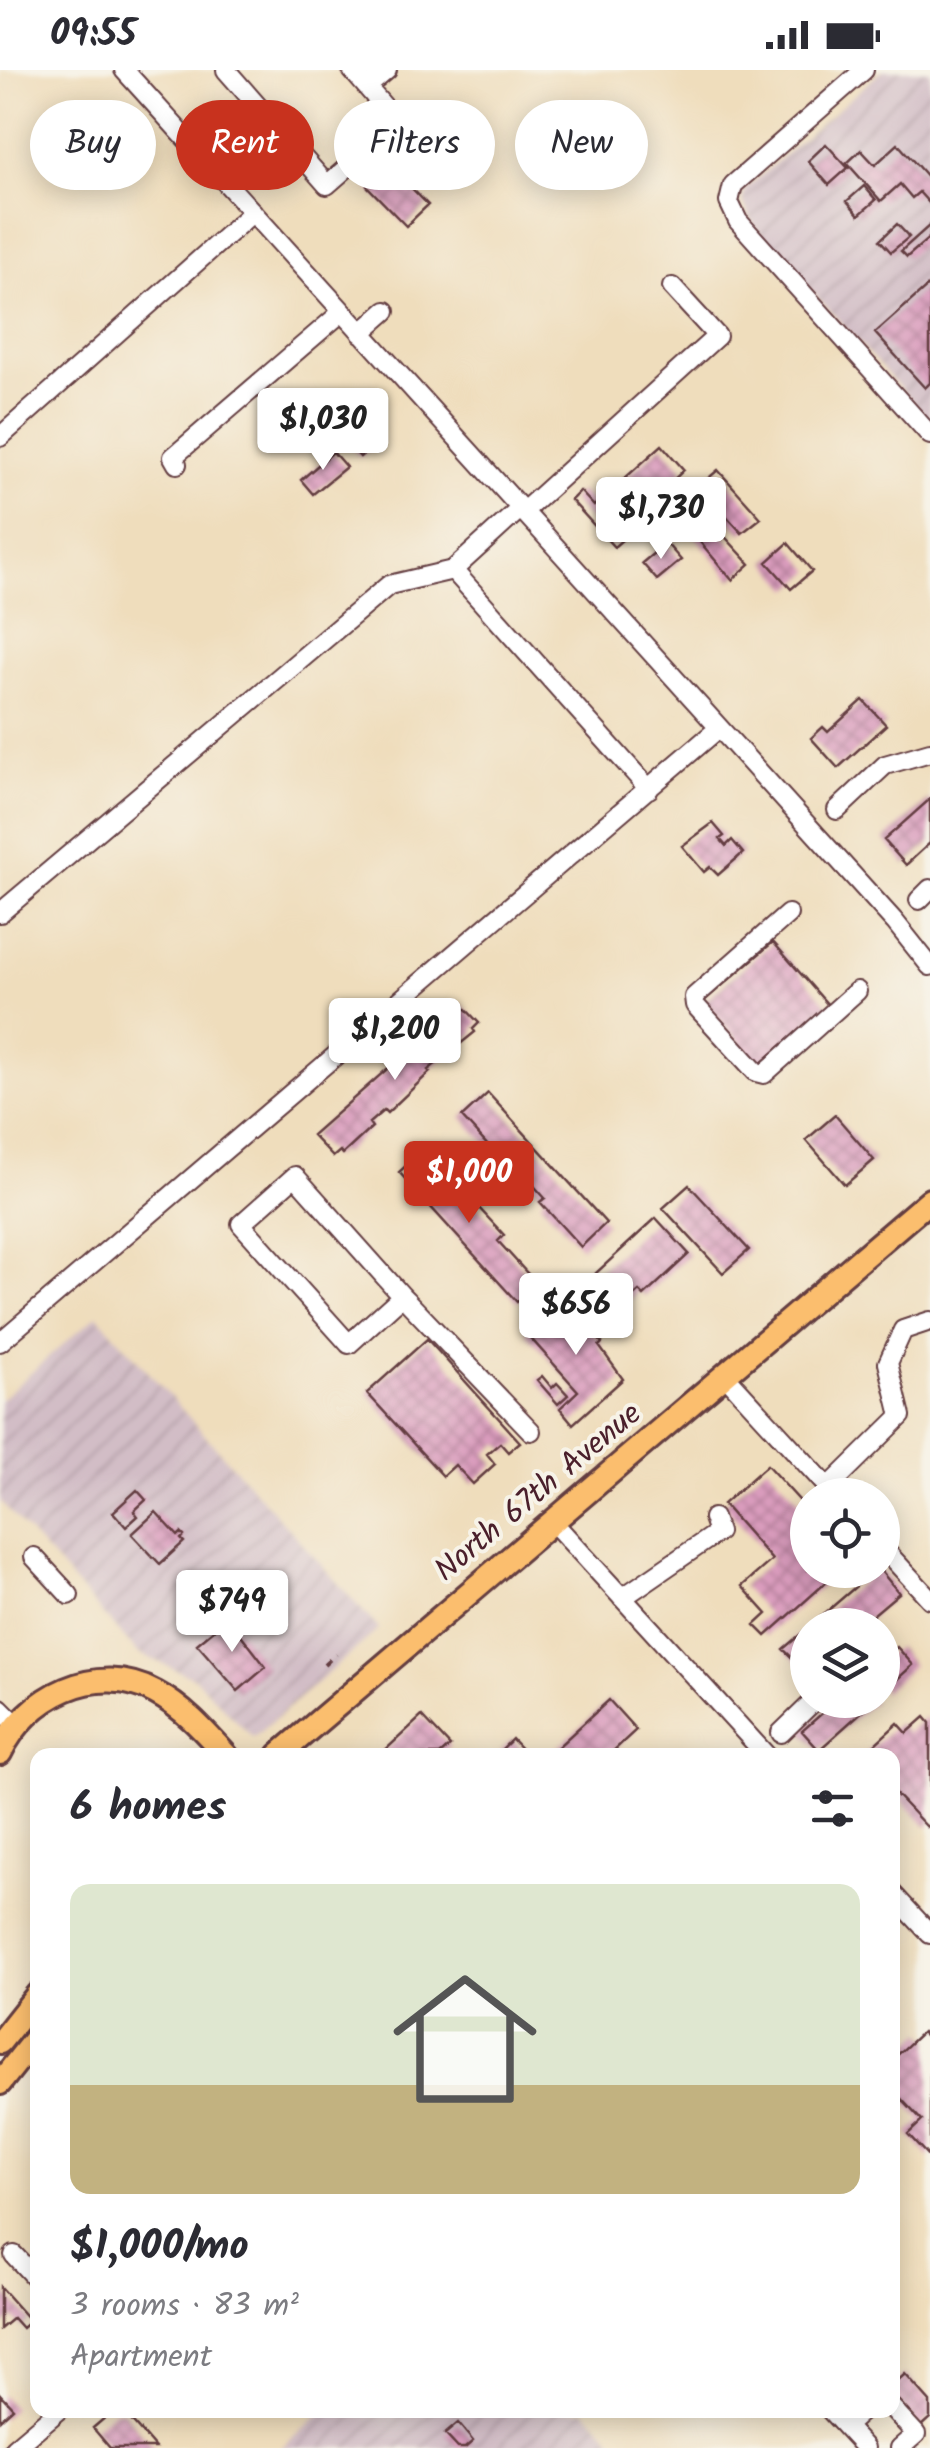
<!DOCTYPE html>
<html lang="en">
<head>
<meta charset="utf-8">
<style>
  :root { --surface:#fff; --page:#f7f7f7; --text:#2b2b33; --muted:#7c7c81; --line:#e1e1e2; --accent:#c8321e }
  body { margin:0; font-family:Kalam,sans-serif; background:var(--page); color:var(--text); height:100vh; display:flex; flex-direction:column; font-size:38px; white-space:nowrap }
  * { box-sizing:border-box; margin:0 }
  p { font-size:32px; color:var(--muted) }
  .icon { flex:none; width:55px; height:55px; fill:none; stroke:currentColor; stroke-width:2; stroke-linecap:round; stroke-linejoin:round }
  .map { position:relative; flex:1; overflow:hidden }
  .drawer { position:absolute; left:30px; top:1678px; width:870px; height:670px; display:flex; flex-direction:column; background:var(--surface); border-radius:20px; box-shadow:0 5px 25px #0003 }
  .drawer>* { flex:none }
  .hud { position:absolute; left:30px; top:30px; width:870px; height:90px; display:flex; gap:20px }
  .fabs { position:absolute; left:790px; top:1408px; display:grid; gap:20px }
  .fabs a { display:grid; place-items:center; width:110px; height:110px; border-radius:50%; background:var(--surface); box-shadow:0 5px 25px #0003; font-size:50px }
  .price { position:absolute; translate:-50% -85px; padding:0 22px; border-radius:10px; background:#fff; color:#222; font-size:32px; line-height:65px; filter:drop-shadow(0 2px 5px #0008) }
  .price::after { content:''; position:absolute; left:50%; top:60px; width:30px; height:22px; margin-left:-15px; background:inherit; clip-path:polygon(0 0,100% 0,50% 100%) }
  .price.selected { background:var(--accent); color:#fff }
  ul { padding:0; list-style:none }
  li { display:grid; align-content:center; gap:20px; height:530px; padding:0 40px }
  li+li { border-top:2px solid var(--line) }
  li span { display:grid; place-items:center; height:310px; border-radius:20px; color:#555 }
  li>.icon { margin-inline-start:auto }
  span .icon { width:180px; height:180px; fill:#fffc; stroke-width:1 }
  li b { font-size:42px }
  h2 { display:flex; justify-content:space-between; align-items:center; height:120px; padding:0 40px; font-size:42px }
  .chip { padding:0 35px; border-radius:45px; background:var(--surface); box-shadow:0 5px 25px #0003; font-size:35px; line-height:90px }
  .chip.selected { background:var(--accent); color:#fff }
  .status { display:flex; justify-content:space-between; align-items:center; height:70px; padding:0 50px; background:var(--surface); direction:ltr }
  .status svg { height:28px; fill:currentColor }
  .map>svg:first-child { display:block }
  .industrial { fill:url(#industrial-furrows) }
  .building { fill:url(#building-cross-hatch) }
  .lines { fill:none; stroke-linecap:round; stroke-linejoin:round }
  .minor-casing { stroke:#633c41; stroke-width:22 }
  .major-casing { stroke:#633c41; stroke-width:28 }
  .path { stroke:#633c41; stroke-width:4; stroke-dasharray:8 8; stroke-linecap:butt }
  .minor { stroke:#fff; stroke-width:18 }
  .major { stroke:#fbbe6e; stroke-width:22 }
  .labels { text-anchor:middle; stroke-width:8; stroke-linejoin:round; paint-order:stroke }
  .street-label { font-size:32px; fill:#4a1f2b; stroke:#f7f3e8 }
</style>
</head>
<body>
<div class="status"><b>09:55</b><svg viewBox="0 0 49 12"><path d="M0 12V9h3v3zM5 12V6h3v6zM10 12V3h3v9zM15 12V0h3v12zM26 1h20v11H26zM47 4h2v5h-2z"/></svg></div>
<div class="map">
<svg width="930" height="2378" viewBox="0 0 930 2378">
  <defs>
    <pattern id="industrial-furrows" width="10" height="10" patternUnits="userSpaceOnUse" patternTransform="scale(2.5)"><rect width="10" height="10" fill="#d2bdc6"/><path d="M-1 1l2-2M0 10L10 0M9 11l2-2" fill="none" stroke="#b6a2aa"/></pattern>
    <pattern id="building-cross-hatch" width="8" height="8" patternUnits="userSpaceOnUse" patternTransform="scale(2.5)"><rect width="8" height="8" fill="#da9cbd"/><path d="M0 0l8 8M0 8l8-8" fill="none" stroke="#b37f9a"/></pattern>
  </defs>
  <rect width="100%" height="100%" fill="#f7f3e8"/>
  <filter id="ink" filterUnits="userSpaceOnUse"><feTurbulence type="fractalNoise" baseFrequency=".01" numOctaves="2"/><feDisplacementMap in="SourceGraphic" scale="20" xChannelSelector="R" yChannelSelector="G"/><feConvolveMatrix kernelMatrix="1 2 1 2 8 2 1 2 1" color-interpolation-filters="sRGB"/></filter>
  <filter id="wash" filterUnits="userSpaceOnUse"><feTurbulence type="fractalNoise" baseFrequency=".0048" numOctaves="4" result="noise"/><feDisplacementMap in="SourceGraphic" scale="40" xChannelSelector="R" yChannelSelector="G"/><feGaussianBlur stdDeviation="2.25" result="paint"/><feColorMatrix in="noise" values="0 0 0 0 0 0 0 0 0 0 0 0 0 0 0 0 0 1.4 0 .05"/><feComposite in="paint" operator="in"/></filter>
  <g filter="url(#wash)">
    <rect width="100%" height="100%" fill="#efddbc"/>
    <path class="industrial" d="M883,0H930V351L770,175L753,154L742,130L745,119Z
      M97,1245L379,1559L253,1668L195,1608L138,1583L0,1431V1330Z
      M325,2340H586L621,2378H281Z"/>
    <g id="blocks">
      <path class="building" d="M826,74L848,98L829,115L808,91Z
        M898,74L930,110V134L919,122L912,128L900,114L881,131L847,93L861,80L875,95Z
        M389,95L428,135L406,156L367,116Z
        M864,116L876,130L859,145L847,131Z
        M897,154L909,167L891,182L880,170Z
        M930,155V167L907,187L901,181Z
        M930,214V313L925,318L875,263Z
        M360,350L379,371L360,387L342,366Z
        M662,375L684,400L651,431L658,438L614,477L571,430L580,421L594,436Z
        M333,382L346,397L313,424L301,410Z
        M718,400L761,448L742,463L699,416Z
        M705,445L750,494L732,510L689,459Z
        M666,473L681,490L657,510L642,493Z
        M788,473L812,501L791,519L767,492Z
        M863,630L886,655L838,698L811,668L823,657L828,662Z
        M930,729V773L906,795L884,770Z
        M713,753L724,766L720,769L726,776L732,770L743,783L718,805L710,797L704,802L682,776Z
        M773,872L828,935L759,995L704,931Z
        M461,934L479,953L473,959L475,962L428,1000L430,1002L387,1043L384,1040L369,1053L372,1057L343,1084L340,1081L333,1087L312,1065Z
        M488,1023L606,1153L581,1177L540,1132L545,1128L507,1086L501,1090L462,1047Z
        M835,1045L874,1090L845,1115L806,1070Z
        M420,1083L460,1126L464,1122L504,1165L498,1171L537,1214L517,1232L399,1102Z
        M689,1115L749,1180L723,1203L663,1138Z
        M656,1148L689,1184L644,1226L639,1221L625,1234L596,1203Z
        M563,1230L602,1273L599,1276L623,1309L573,1354L560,1338L578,1321L526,1263Z
        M427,1269L520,1372L508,1382L500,1373L487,1384L495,1394L473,1414L455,1395L443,1406L367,1323Z
        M542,1306L552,1318L557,1313L568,1325L558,1334L537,1310Z
        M767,1395L808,1440V1500H840L766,1566L755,1555L767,1544L742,1516L772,1490L723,1434Z
        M137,1420L146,1430L134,1441L138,1446L126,1457L113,1442Z
        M156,1442L178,1466L181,1463L184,1466L181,1469L184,1472L160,1494L132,1464Z
        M875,1500H880L899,1523L861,1555H811Z
        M228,1548L266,1597L238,1621L197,1574Z
        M808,1558V1603L783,1579Z
        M897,1577L913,1595L882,1623V1590Z
        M609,1630L636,1660L609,1685H549Z
        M837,1630H875L819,1680L802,1661Z
        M422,1646L450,1676L440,1685H380Z
        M925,1647L930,1653V1754L927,1757L892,1720V1685H863L898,1653L907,1663Z
        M512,1669L527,1685L498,1683Z
        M922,1962L930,1970V2088L908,2064L922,2051L892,2019V1990Z
        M0,2217L30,2251L22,2258L13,2248L0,2259Z
        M905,2304L930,2332V2348L920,2357L892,2327V2316Z
        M0,2324L13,2338L0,2350Z
        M114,2340H122L155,2378H110L93,2358Z
        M458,2353L473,2371L465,2378H458L445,2364Z"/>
    </g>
  </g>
  <g filter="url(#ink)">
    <use href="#blocks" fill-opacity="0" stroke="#633c41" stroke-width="2.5"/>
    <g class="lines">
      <g class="minor-casing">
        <path id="minor" d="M124,0L895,852L930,896
          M226,0L327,115L398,53L352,0
          M864,0L733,115L729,132L738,151L930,365
          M367,17L387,0
          M361,263L386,241
          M0,367L253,142
          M177,394L173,387L342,242
          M521,438L453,500L649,719
          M524,441L717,266L672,217
          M837,740L885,695L930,682
          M919,830L930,819
          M0,843L389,515L453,500
          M788,844L694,927L695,935L756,1002L764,1004L857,921
          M402,1226L349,1274L241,1154L295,1106L402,1226L406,1230L531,1361
          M0,1272L719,658
          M724,1304L835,1425
          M828,1418L901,1346L888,1293L903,1260L930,1251
          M552,1451L766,1685
          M882,1477L930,1529
          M34,1487L69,1525
          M622,1528L718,1462L713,1448
          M0,1638L16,1654
          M781,1663L815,1630
          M892,1823L930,1864
          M14,2185L38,2211
          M892,2338L916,2364L900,2378
          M830,2340L865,2378
          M845,2356L863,2340
          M14,2378L59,2340"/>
      </g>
      <g class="major-casing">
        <path id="major" d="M0,1683C26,1627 97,1590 156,1623C184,1638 205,1662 226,1685
          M279,1685L930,1130
          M0,1972L38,1924
          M0,2013L38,1965"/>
      </g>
      <path class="path" d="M324,1595L336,1584"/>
      <use href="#minor" class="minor"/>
      <use href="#major" class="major"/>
    </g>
  </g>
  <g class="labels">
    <g class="street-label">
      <text transform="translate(537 1421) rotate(-40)" y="11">North 67th Avenue</text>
    </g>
  </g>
</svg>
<div class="fabs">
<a><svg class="icon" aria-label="locate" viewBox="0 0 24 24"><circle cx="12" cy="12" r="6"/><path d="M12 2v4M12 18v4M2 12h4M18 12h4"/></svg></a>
<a><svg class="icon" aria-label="layers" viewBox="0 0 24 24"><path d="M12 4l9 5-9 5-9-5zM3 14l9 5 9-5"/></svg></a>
</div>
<b class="price" style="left:323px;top:403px">$1,030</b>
<b class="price" style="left:661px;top:492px">$1,730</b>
<b class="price" style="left:395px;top:1013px">$1,200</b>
<b class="price selected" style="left:469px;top:1156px">$1,000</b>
<b class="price" style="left:576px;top:1288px">$656</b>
<b class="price" style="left:232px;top:1585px">$749</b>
<div class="hud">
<a class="chip">Buy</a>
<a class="chip selected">Rent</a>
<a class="chip">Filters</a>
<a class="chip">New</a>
</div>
<section class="drawer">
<h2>6 homes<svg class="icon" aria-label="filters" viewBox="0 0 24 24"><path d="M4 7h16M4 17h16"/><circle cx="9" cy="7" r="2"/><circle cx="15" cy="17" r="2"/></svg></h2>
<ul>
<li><span style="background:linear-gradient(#dfe7d0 65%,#c2b280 0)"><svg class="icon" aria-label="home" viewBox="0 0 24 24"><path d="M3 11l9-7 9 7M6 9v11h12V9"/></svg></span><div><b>$1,000/mo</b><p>3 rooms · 83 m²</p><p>Apartment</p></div></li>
</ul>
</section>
</div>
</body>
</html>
